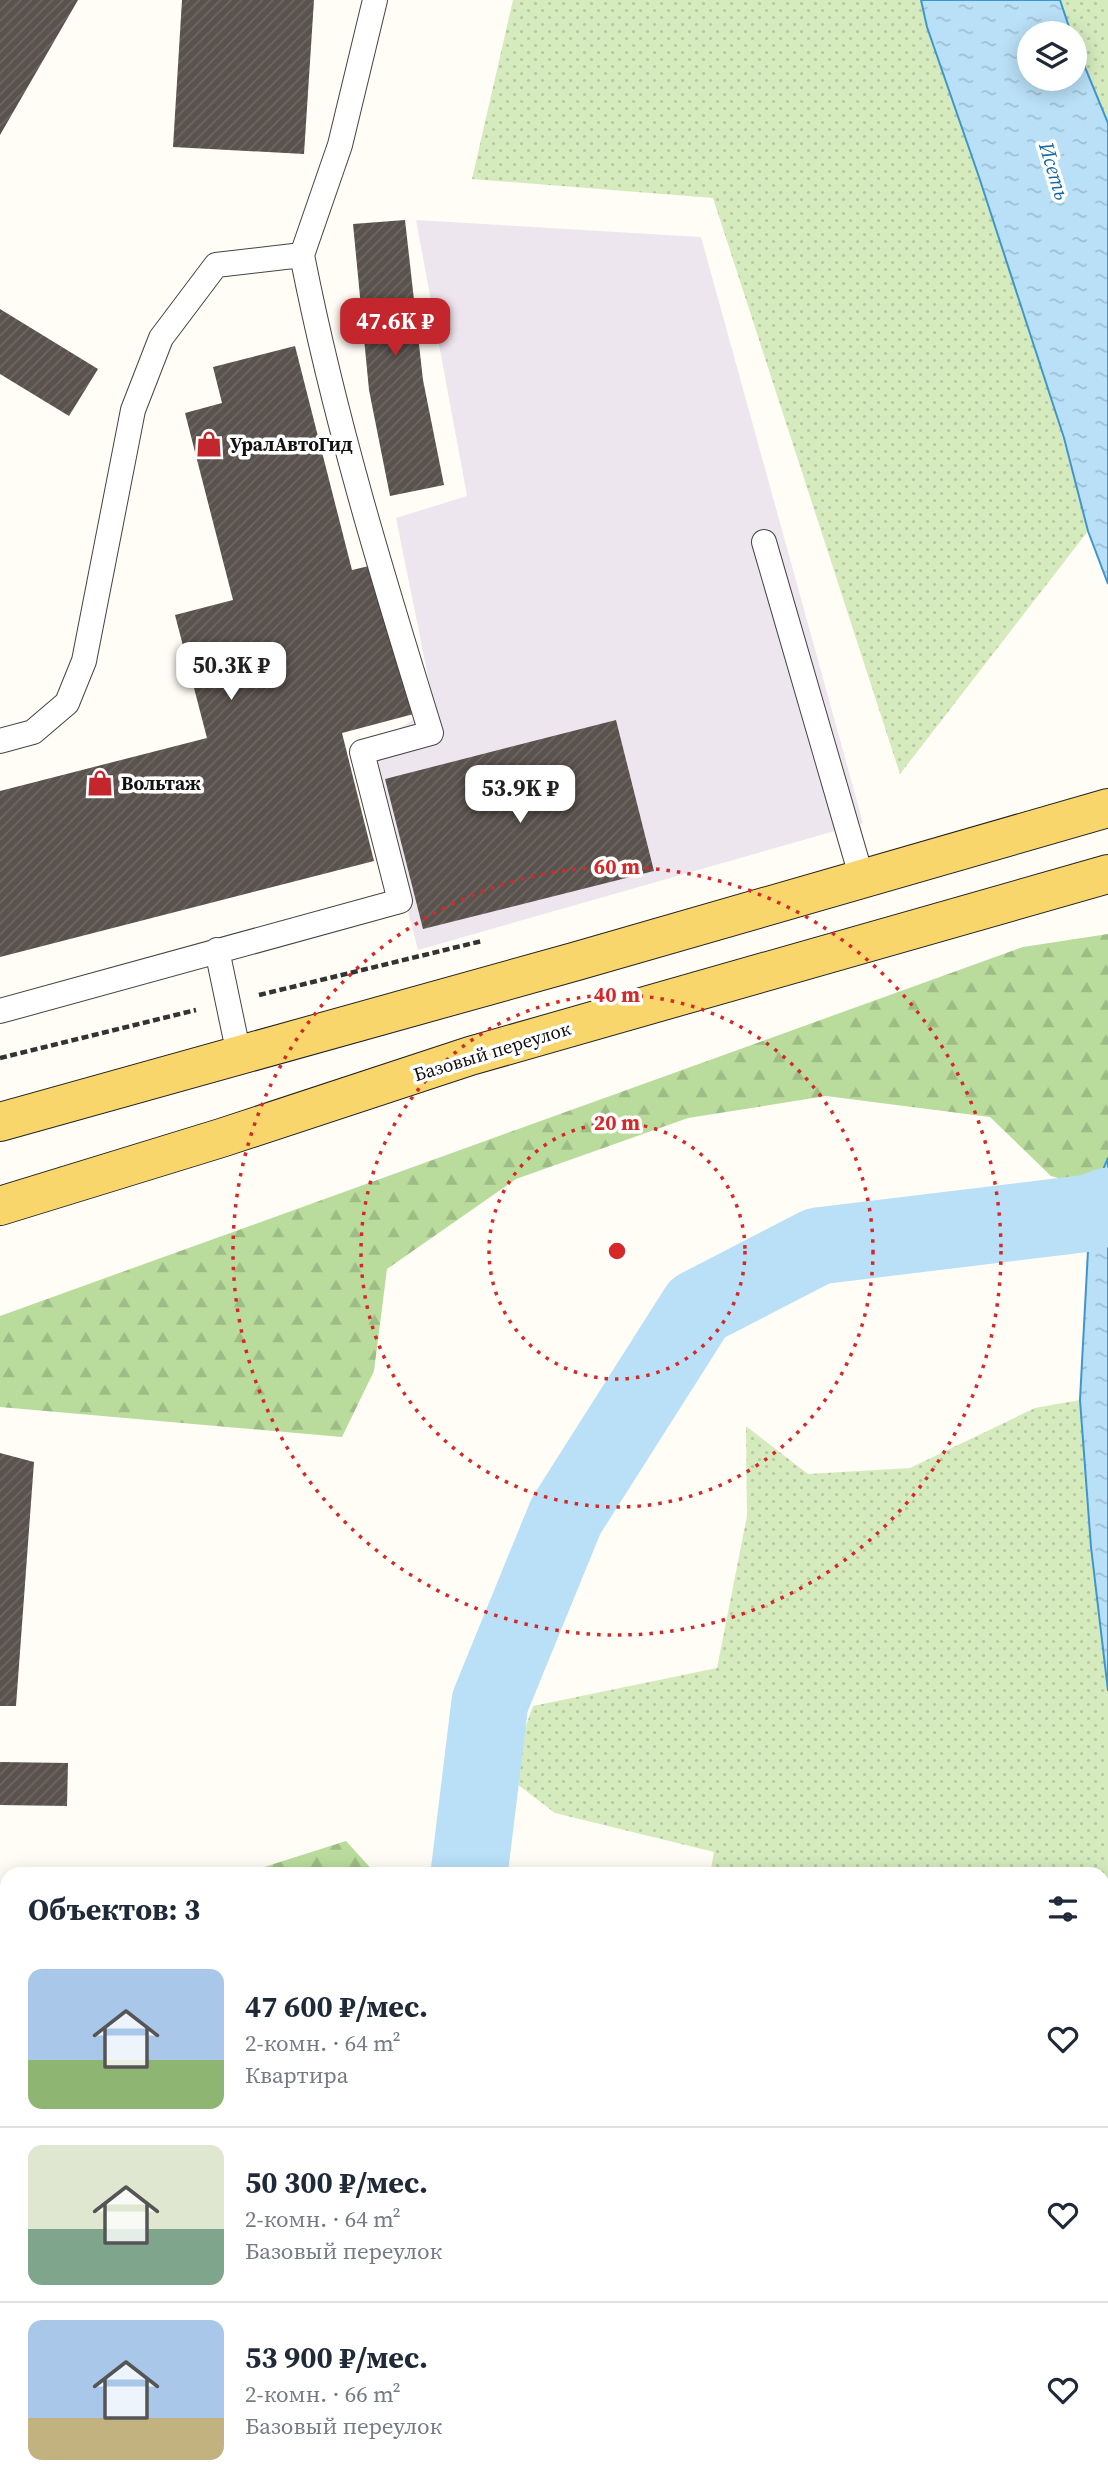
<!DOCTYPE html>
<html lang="ru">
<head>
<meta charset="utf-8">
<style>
  :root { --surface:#fff; --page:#f2f2f3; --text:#1f2937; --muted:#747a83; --line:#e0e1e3; --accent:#c4262e }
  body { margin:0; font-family:"Source Serif 4",serif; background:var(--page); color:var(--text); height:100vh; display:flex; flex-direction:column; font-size:26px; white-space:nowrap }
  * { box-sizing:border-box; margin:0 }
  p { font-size:23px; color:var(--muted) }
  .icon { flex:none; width:38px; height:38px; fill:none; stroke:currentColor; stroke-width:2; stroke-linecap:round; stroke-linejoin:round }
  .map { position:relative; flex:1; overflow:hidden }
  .details { position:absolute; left:0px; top:1867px; width:1110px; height:625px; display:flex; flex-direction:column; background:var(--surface); border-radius:21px 21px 0 0; box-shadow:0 4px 18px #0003 }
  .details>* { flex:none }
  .controls { position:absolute; left:1017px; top:21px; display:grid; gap:14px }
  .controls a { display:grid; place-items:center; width:70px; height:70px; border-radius:50%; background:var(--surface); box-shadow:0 4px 18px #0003; font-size:35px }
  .price { position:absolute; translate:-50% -60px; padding:0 16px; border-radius:14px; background:#fff; color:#222; font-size:23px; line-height:46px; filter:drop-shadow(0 2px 4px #0008) }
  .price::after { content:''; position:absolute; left:50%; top:42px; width:21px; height:16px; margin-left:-10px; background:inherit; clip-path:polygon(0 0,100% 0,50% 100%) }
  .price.on { background:var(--accent); color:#fff }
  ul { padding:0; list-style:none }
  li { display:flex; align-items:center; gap:21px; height:175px; padding:0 28px }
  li+li { border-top:2px solid var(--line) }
  li span { display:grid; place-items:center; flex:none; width:196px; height:140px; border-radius:14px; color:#555 }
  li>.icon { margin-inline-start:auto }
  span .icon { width:84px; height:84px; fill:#fffc; stroke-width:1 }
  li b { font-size:30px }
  h2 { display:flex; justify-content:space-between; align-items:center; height:84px; padding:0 28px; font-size:30px }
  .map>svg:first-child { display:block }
  .industrial { fill:#eee6ef }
  .grass { fill:url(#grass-dots) }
  .forest { fill:url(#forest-firs) }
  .water { fill:url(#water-ripples); stroke:#3f96cf; stroke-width:2 }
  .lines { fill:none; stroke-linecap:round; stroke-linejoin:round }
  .river { stroke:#b9e0f7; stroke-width:77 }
  .building { fill:url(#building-hatch) }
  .lane-casing { stroke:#444; stroke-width:26 }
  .primary-casing { stroke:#222; stroke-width:40 }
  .path { stroke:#333; stroke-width:4.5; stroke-dasharray:7 3.5; stroke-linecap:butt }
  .lane { stroke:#fff; stroke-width:24 }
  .primary { stroke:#f9d66b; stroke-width:38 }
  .ring { fill:none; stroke:#d62828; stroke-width:3.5; stroke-dasharray:3.5 7 }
  .labels { text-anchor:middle; stroke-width:7; stroke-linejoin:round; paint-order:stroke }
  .poi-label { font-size:19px; font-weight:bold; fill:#111; stroke:#fff; text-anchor:start }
  .street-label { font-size:19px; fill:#111; stroke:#fff }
  .water-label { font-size:21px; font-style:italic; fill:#1768a6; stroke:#fff }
  .centre { fill:#d62828; stroke:#fff; stroke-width:3.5 }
  .ring-label { font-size:21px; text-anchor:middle; font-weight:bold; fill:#d62828; stroke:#fff; stroke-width:7; stroke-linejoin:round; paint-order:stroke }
</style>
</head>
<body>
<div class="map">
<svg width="1108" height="2491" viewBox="0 0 1108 2491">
  <defs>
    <pattern id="grass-dots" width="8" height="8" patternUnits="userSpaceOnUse" patternTransform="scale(1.75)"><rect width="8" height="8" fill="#d5ebbd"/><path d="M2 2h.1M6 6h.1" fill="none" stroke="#b6c8a1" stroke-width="1.8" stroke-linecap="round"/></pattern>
    <pattern id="forest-firs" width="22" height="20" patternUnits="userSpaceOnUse" patternTransform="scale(1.75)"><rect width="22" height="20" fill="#b9dc9c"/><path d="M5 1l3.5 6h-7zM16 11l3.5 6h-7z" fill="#9ebc85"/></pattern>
    <pattern id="water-ripples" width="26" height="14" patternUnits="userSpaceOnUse" patternTransform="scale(1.75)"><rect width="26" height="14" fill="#b9e0f7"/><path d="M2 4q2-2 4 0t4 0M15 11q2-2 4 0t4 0" fill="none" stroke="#9ebfd3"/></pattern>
    <pattern id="building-hatch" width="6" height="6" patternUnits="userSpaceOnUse" patternTransform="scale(1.75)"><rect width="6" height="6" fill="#5a524d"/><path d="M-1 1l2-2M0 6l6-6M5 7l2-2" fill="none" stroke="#6d6662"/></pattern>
  </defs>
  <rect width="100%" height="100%" fill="#fffdf5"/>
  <path class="industrial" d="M416,220L701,237L863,823L418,950L366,750L434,706L396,518L467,496Z"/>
  <path class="grass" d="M513,0H921C935,60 959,118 979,176C1018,294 1058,411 1088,531L900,774L713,198L472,179Z
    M1060,0H1108V123C1096,99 1075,60 1074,33H1071Z
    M1080,1400L1091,1547L1108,1691V1932L1103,1978L1102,1874H710L714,1852L555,1813L508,1777L533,1706L717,1668L747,1516L746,1426L808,1474L910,1468L1035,1408Z
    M1103,2259L1108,2277V2491H824L827,2485H1102Z
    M658,2485H723L728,2491L628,2490Z"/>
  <path class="forest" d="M1108,934V1158L1095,1189L1051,1176L990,1117L826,1096L688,1118L516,1179L387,1269L374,1371L342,1437L0,1407V1316L1023,947Z
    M346,1841L376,1874H242Z
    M7,1949V2485H155L156,2491H0V1952Z"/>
  <path class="water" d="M921,0H1060L1071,33H1029V79H1074L1075,43L1108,123V584L1088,531L1064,438L979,177L927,27Z
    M1108,1158V1691L1091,1547L1080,1400L1090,1213L1095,1189Z
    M1108,1932V2277L1102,2259V1978Z"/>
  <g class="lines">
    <path class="river" d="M469,1874L490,1702L566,1516L698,1308L818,1246L1090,1213L1108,1206
      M207,2485L208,2491"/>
  </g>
  <path class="building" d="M0,0H78L0,135Z
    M182,0H314L304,154L173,147Z
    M405,220L423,380L444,485L390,496L369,390L353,224Z
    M0,309L98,369L69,416L0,374Z
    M295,346L352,570L386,562L425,711L342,733L374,861L0,957V791L207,738L175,615L233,600L185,413L222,403L213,367Z
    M616,720L654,871L423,929L385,779Z
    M0,1453L34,1462L16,1706H0Z
    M0,1762L68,1763L67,1806L0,1805Z"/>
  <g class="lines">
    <g class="lane-casing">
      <path id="lane" d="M764,542L862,879
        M0,741L33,732L67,703L84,661L133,410L161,338L216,265L302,255L340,145L375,0
        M217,950L239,1055
        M0,1011L400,901L362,752L431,733C382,575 334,418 302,255"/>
    </g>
    <g class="primary-casing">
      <path id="primary" d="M0,1122L577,961L1108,808
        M0,1206L221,1138L470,1056L1108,874"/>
    </g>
    <path class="path" d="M259,995L482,941
      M0,1058L196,1010"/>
    <use href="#lane" class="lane"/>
    <use href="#primary" class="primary"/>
  </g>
  <g class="ring">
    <circle cx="617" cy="1251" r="128"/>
    <circle cx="617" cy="1251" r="256"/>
    <circle cx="617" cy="1251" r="384"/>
  </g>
  <defs>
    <g id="shop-bare" transform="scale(2.1)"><path d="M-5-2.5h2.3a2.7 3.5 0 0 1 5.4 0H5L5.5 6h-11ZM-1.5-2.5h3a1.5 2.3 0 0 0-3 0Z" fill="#c4262e" stroke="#fff" stroke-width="2.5" paint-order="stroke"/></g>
  </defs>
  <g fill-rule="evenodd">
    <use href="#shop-bare" x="209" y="444"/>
    <use href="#shop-bare" x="100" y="783"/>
  </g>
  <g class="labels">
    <g class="poi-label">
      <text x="230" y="451">УралАвтоГид</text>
      <text x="121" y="790">Вольтаж</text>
    </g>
    <g class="street-label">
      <text transform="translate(492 1051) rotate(-17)" y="7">Базовый переулок</text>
    </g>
    <g class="water-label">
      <text transform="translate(1054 171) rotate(73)" y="7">Исеть</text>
    </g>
  </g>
  <circle cx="617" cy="1251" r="10" class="centre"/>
  <g class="ring-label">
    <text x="617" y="874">60 m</text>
    <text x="617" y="1002">40 m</text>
    <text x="617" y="1130">20 m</text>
  </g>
</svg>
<div class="controls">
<a><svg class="icon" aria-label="layers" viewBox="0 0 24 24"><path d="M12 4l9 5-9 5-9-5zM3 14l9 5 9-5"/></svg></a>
</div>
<b class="price on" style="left:395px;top:358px">47.6K ₽</b>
<b class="price" style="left:231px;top:702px">50.3K ₽</b>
<b class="price" style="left:520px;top:825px">53.9K ₽</b>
<section class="details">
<h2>Объектов: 3<svg class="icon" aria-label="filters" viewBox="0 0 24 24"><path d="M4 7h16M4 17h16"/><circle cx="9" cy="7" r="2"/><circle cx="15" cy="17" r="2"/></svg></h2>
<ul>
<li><span style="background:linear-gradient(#a9c7e8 65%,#8fb573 0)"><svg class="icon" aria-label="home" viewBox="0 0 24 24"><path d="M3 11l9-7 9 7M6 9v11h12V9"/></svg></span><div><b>47 600 ₽/мес.</b><p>2-комн. · 64 m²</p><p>Квартира</p></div><svg class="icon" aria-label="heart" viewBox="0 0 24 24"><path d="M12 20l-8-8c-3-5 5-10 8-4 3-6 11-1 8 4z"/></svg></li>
<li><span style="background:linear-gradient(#dfe7d0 60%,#7fa58c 0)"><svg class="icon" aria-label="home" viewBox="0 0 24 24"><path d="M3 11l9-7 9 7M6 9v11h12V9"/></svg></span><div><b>50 300 ₽/мес.</b><p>2-комн. · 64 m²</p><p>Базовый переулок</p></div><svg class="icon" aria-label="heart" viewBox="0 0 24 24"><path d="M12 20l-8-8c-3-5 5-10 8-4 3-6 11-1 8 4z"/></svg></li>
<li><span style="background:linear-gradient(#a9c7e8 70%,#c2b280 0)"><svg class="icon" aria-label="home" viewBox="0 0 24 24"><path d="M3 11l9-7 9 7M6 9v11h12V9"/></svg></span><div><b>53 900 ₽/мес.</b><p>2-комн. · 66 m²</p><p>Базовый переулок</p></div><svg class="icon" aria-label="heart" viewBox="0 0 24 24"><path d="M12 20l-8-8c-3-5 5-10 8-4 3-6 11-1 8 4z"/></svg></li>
</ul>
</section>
</div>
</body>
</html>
